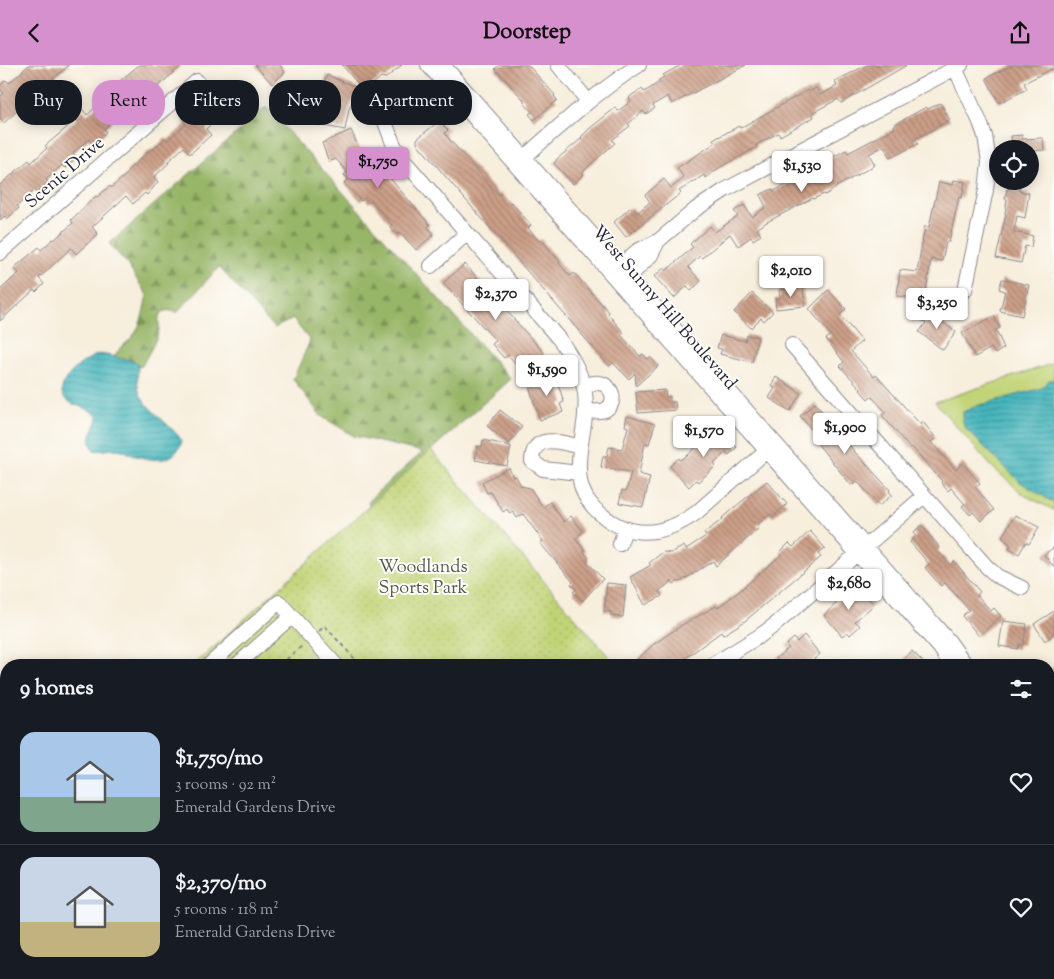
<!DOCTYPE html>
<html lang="en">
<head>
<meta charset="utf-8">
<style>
  :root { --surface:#171b24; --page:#242831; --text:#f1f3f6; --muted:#9ea1a6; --line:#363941; --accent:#d690ce }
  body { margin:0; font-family:"Sorts Mill Goudy",serif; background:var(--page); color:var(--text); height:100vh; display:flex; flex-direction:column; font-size:19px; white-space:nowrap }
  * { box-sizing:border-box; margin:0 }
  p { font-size:16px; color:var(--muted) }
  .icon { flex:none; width:28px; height:28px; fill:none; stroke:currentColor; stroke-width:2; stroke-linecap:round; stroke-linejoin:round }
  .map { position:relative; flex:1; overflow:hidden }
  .details { position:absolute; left:0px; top:594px; width:1055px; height:321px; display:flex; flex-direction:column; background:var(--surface); border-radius:20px 20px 0 0; box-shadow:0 2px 12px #0003 }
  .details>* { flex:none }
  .hud { position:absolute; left:15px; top:15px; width:500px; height:45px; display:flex; gap:10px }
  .tools { position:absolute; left:989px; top:75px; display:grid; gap:10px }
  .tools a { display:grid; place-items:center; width:50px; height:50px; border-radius:50%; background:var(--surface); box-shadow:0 2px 12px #0003; font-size:25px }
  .price { position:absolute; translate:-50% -42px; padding:0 11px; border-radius:5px; background:#fff; color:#222; font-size:16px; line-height:32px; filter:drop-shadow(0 1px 2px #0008) }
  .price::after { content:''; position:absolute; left:50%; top:30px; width:15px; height:11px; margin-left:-8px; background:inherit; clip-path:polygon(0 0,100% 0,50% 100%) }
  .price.on { background:var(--accent); color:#111 }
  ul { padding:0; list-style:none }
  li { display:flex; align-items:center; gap:15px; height:125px; padding:0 20px }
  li+li { border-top:1px solid var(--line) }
  li span { display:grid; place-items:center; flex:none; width:140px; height:100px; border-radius:15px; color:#555 }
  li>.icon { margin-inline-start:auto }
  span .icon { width:60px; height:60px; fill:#fffc; stroke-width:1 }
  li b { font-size:21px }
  h2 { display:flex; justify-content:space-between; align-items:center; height:60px; padding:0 20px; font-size:21px }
  .chip { padding:0 18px; border-radius:20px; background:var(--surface); box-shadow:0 2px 12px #0003; font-size:18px; line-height:45px }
  .chip.on { background:var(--accent); color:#111 }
  header { display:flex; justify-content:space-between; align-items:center; height:65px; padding:0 20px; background:var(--accent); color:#111; font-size:22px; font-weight:800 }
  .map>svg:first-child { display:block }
  .green { fill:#c1d477; stroke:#727b59 }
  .forest { fill:url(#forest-firs); stroke:#5d6c52 }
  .park { fill:url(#park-dots); stroke:#727b59 }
  .water { fill:url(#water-rules); stroke:#346c7c }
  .building { fill:url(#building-back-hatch) }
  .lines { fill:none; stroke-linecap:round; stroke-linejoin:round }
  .minor-casing { stroke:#8c888c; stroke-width:16 }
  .path { stroke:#8c888c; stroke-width:2; stroke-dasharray:4 4; stroke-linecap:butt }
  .minor { stroke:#fff; stroke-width:14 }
  .labels { text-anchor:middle; stroke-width:4; stroke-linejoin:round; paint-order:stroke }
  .street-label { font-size:18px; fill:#22223b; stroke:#fdfcf7 }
  .park-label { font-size:18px; fill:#52574d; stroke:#fdfcf7 }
</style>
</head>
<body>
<header><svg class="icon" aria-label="back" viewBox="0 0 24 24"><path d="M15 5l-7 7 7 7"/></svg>Doorstep<svg class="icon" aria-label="share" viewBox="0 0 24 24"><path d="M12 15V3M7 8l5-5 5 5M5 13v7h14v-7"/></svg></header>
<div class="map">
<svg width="1054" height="914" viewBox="0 0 1054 914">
  <defs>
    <pattern id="forest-firs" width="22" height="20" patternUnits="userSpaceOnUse" patternTransform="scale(1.25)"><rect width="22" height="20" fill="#98b668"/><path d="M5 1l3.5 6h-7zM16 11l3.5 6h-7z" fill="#7c9457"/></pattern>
    <pattern id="park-dots" width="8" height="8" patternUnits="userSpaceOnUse" patternTransform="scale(1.25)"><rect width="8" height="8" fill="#c1d477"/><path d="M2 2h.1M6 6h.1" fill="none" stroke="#a6b668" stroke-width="1.8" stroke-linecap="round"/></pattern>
    <pattern id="water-rules" width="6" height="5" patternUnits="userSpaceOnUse" patternTransform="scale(1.25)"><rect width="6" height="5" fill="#45b5bc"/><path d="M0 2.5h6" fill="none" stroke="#39939a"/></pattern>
    <pattern id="building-back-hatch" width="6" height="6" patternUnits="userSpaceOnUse" patternTransform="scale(1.25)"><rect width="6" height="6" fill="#cc9f87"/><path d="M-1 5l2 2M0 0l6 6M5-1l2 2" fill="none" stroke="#a58170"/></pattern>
  </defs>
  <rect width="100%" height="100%" fill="#fdfcf7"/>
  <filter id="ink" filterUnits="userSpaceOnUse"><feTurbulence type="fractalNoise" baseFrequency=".02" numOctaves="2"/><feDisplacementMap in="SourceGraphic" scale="10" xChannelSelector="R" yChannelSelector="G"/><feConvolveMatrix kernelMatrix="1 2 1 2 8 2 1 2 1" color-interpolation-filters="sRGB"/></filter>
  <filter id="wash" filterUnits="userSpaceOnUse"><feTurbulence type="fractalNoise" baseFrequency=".0096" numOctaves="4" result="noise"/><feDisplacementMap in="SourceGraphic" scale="20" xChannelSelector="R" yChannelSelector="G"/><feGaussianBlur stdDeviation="1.12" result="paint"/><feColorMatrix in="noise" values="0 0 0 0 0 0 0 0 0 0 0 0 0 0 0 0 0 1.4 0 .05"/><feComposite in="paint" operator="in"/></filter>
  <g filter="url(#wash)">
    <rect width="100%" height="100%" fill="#f7eedc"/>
    <path class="green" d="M1054,298V315H1049L1042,323L977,341L963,347L965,363L1047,434L1054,438V445L1024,430L992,402L935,337Z
      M1054,602V645L1049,651V607Z"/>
    <path class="forest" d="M266,42L511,314L431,385L441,400L372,447L368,438L373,431L423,387L354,371L321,351L293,314L310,276L293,254L274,263L219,202L178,247C173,247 167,244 163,247C156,251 160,258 159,265C156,277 148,289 142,301L138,302V299L114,292C119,282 127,279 133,271C142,260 144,243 147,230L125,196L109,179Z"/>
    <path class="park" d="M431,385L616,600H194Z
      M6,771V909H783L778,914H0V777Z"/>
    <path class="water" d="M99,289C112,290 123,295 135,296L138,299C138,306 137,315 138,322C141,342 172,359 182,376C175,400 152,396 133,390C129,389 126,386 122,385C113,382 103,387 94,385C85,372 95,365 98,353C91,342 78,343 68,336C47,321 85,293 99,289Z
      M1049,315H1054V438L1020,417L965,363L963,357V347L977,341L1042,323Z"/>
    <g id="blocks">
      <path class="building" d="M29,0H69L44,22L42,19L25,35L29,39L21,46L19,44L4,58L0,53V32L4,28L0,24V21L6,15L9,18Z
        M139,0H182L153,26L149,22L130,39L133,42L122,53L119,50L104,64L106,67L93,79L89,74L73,88L76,92L65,103L62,100L46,115L48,117L45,121L37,128L35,125L17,141L19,143L7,154L5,151L0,155V120L29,95L31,98L47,83L45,81L77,54L75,52L83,45L87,50L105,34L102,31Z
        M255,0H280L285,7L272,19Z
        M342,0H402L386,13L381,12L366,25H363Z
        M499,0H528L555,30L554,31L557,35L534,55L529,49L532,47L524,38V35L495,4Z
        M681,0H746L672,39L668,31L653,40L655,43L646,49L643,46L628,59L630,61L612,75L615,78L591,99L582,108L584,109L573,119L554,98L557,94L582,73L581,72L589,64L615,43L618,46L631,36L629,33L632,30L642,24L644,27L660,17L659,15L664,12L663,10Z
        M867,0H907L841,38L838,34L812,48L814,52L780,71L778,68L756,80L757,82L719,103L706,113L704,110L679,126L681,128L626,172L614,157L631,142L637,148L650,137L645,130L664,114L671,123L684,113L677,103L715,78L713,75L739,61L740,63L808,25L809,27L816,23L820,30L837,21L835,16Z
        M1013,0H1054V3L1024,18L1027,24L999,38L986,13Z
        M327,10L358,23L349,44L345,65L314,59L316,46L320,47L325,23L322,22Z
        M220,23L227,31L223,36L229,42L206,64L211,70L190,89L184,82L167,97L169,98L154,112L158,117L147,130L145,128L133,139L126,131L92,162L98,169L76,189L71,183L39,213L44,219L36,227L34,225L0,256V225L19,208L14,203L39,182L41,185L53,174L54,175L73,158L71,155L96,131L97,132L110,121L111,123L128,108L127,106L151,84L152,85L166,73L168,75L186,59L183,56L194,46L195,47Z
        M940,38L950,55L915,74L918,79L890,93L884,81L869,89L875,100L836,122V123L825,130L824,129L813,134V133L765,158L757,164L761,170L753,175L751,172L738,181L730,169L702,193L700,191L688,202L701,216L691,226L687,221L674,233L654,211L664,203L666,206L693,182L690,179L710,161L715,167L738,151L734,146L744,140L752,152L766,142L760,130L772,124L774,126L792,117L793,118L814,107L812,103L846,85L848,88L895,63L894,60L926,42L928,44Z
        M439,56L448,65L445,68L449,74L499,130L501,128L510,138L511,137L531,160L528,163L539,176L541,174L560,197L559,198L570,211L574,208L609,247L608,249L624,268L621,270L640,291L643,289L648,294L650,292L658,301L636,321L635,308L629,314L613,298L609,301L421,83L417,78V74Z
        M351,65L360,86L364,83L430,160L428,162L434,169L416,185L400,167L397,170L390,162L392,160L371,136L369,138L365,133L361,136L344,118L348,114L344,110L347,107L336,94L329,97L322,78Z
        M1022,70V74L1043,73L1044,85L1030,86V84H1012L1011,71Z
        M954,115L965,117L962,133L959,132L949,177H946L942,196L931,194L925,234L897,231L900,205L917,207L925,161L929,162L939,117L953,120Z
        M1010,119L1020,121L1019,126L1029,128L1025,153L1017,151L1014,167L1033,171L1031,182L1025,181L1021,198L996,193L1006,149H1005L1007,134H1005L1007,124H1009Z
        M465,199L544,288L541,290L547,297L529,313L508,290L504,293L496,284L492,279L496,276L443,218Z
        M1002,214L1029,220L1022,251L1000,246L1005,226L999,224Z
        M803,222L805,241L776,244L775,234L780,233L779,225Z
        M828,225L846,244L840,250L862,276L851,286L874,312L876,310L921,360L923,357L931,367L936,373L931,377L956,405L962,398L980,418L975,422L994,445L981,456L973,447L970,450L962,441L965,439L951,423L948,426L941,418L942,416L914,384L912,382L910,383L882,350L886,347L871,331L868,334L860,325L861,324L840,301L844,297L826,274L831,270L809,244Z
        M752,228L773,247L764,256L761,253L751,263L734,247Z
        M930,244L942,254L941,256L956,267L943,285L919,267L926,258L921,255Z
        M994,251L1000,263L996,265L1004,283L995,289L991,283L975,292L962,268Z
        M721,270L745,276L747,270L758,272L752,297L720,289L722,284L717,283Z
        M551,311L554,320L558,319L564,337L560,339L563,347L540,355L528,318Z
        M776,312L801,328L790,346L769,333L775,323L771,321Z
        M665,325L666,332L670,331V337H675L676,345L638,348L636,327Z
        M815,338L854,386L890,425L889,426L892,430L879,441L857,416L851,420L816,377L819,374L800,351Z
        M500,345L522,362L509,379L487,361Z
        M627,351L655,359L649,379L645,378L639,409L650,412L643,442L619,438L622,425L626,426L631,407L601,402L603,391H607L609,382L622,384L628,362L625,361Z
        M718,362L737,382L729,390L726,387L714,399L716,401L698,417L696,415L689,422L670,401L679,393L680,395L687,391Z
        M483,375L511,381L507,401L475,395L478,381L482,382Z
        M509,403L513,412L516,411L521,421L530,423L543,442L550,437L564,457L571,451L582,465V468L575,474L585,485L584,487L588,492V498L603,514L582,536L573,527L576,524L571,519L573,517L540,478L543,476L523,449L517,453L513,447L510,449L507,444L503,447L491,427L487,428L482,417Z
        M767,416L787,439L773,452L770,449L757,460L759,463L716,501L713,496L680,517L679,516L674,519L672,516L659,526L662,531L645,540L630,512L651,500L649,498L663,487L671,488L684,481L686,484L706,471L704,468L723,454L722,453L730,446Z
        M1015,450L1039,462L1029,479L1026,477L1019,489L1009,484L1011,480L1002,472Z
        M921,460L937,479L939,483L937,485L950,500L954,496L980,527L977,530L991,546L994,543L1001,551L979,571L962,551L969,545L945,518L941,521L925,503L929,499L910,477L916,471L913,468Z
        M810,466L825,483L818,489L821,492L745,556L723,570L721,567L676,600H631L654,579L682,560L716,541L717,543L737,528L782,489L780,487L789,478L793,482Z
        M1054,482V502L1044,490Z
        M607,518L626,520L623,552L611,551V547L604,546Z
        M858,521L874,540L855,556L860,561L850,570L847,567L842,571L824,550L842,533L841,531L848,524L851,527Z
        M1054,546V569L1045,576L1034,559Z
        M1003,556L1027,559L1023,580L1019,579L1018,584L999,581Z
        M804,570L820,589L807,600H781L776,593L789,583L786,580L794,573L797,577Z
        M912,586L926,600H897Z"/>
    </g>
  </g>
  <g filter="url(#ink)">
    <use href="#blocks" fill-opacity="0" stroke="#8c888c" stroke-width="1"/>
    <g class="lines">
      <g class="minor-casing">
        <path id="minor" d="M428,0C598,195 770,389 940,583L951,600
          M443,0L948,575L966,600
          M558,0L588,36
          M955,3L980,57L985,71L989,97L986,125L965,225
          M385,57L393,78L400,91L559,274C571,290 582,308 585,328C589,357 575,386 580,415C582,429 591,442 602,450C632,475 665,470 696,448L771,382
          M518,98C557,63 595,28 639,0
          M0,188L197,16
          M431,201L467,168
          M615,205L637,186L658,176L696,144L725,125L961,0
          M624,217L651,190L658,176
          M792,280L987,502L997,511L1022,523
          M583,320C588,319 595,317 599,318C613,320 618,338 605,345C600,347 591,346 585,347
          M579,408L543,404L532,396C533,367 561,377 580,382
          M620,479L625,464
          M209,600L279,537L336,600
          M237,600L292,551
          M712,600L761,570L776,559L924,431
          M1049,720L1054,727
          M1049,737L1054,745
          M1049,765L1054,760
          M0,789L6,784
          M0,814L6,808
          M0,824L6,831
          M0,848L6,855
          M55,909L60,914
          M77,909L82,914
          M942,909L943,914
          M515,914L518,909
          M535,914L537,909"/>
      </g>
      <path class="path" d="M319,566L325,561L360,600
        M280,600L302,581
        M490,914L491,909"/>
      <use href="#minor" class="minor"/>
    </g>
  </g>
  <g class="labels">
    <g class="street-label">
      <text transform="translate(64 107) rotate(-41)" y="6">Scenic Drive</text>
      <text transform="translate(665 242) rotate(49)" y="6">West Sunny Hill Boulevard</text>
    </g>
    <g class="park-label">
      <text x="423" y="507">Woodlands<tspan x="423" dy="21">Sports Park</tspan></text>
    </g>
  </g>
</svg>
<div class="tools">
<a><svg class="icon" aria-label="locate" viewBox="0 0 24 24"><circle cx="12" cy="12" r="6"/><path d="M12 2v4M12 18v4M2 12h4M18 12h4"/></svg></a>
</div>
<b class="price on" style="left:378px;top:124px">$1,750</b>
<b class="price" style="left:802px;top:128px">$1,530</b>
<b class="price" style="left:791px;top:233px">$2,010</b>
<b class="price" style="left:496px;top:256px">$2,370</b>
<b class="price" style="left:937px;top:265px">$3,250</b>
<b class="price" style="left:547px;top:332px">$1,590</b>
<b class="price" style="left:845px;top:390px">$1,900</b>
<b class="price" style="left:704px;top:393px">$1,570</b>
<b class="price" style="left:849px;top:546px">$2,680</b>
<div class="hud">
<a class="chip">Buy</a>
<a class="chip on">Rent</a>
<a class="chip">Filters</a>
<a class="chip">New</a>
<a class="chip">Apartment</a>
</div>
<section class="details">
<h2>9 homes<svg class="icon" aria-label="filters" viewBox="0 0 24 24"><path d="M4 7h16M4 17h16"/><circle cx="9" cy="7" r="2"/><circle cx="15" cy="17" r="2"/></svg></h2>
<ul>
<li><span style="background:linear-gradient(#a9c7e8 65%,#7fa58c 0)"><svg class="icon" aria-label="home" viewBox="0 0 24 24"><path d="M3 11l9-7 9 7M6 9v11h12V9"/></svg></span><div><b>$1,750/mo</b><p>3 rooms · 92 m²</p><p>Emerald Gardens Drive</p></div><svg class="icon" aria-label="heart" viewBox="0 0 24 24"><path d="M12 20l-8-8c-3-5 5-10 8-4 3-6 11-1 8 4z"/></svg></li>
<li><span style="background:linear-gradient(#c9d6e8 65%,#c2b280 0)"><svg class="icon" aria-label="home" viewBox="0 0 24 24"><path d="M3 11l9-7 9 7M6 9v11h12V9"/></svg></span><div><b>$2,370/mo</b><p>5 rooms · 118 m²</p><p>Emerald Gardens Drive</p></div><svg class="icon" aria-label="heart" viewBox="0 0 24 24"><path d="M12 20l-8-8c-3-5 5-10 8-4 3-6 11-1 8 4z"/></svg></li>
</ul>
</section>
</div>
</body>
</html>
